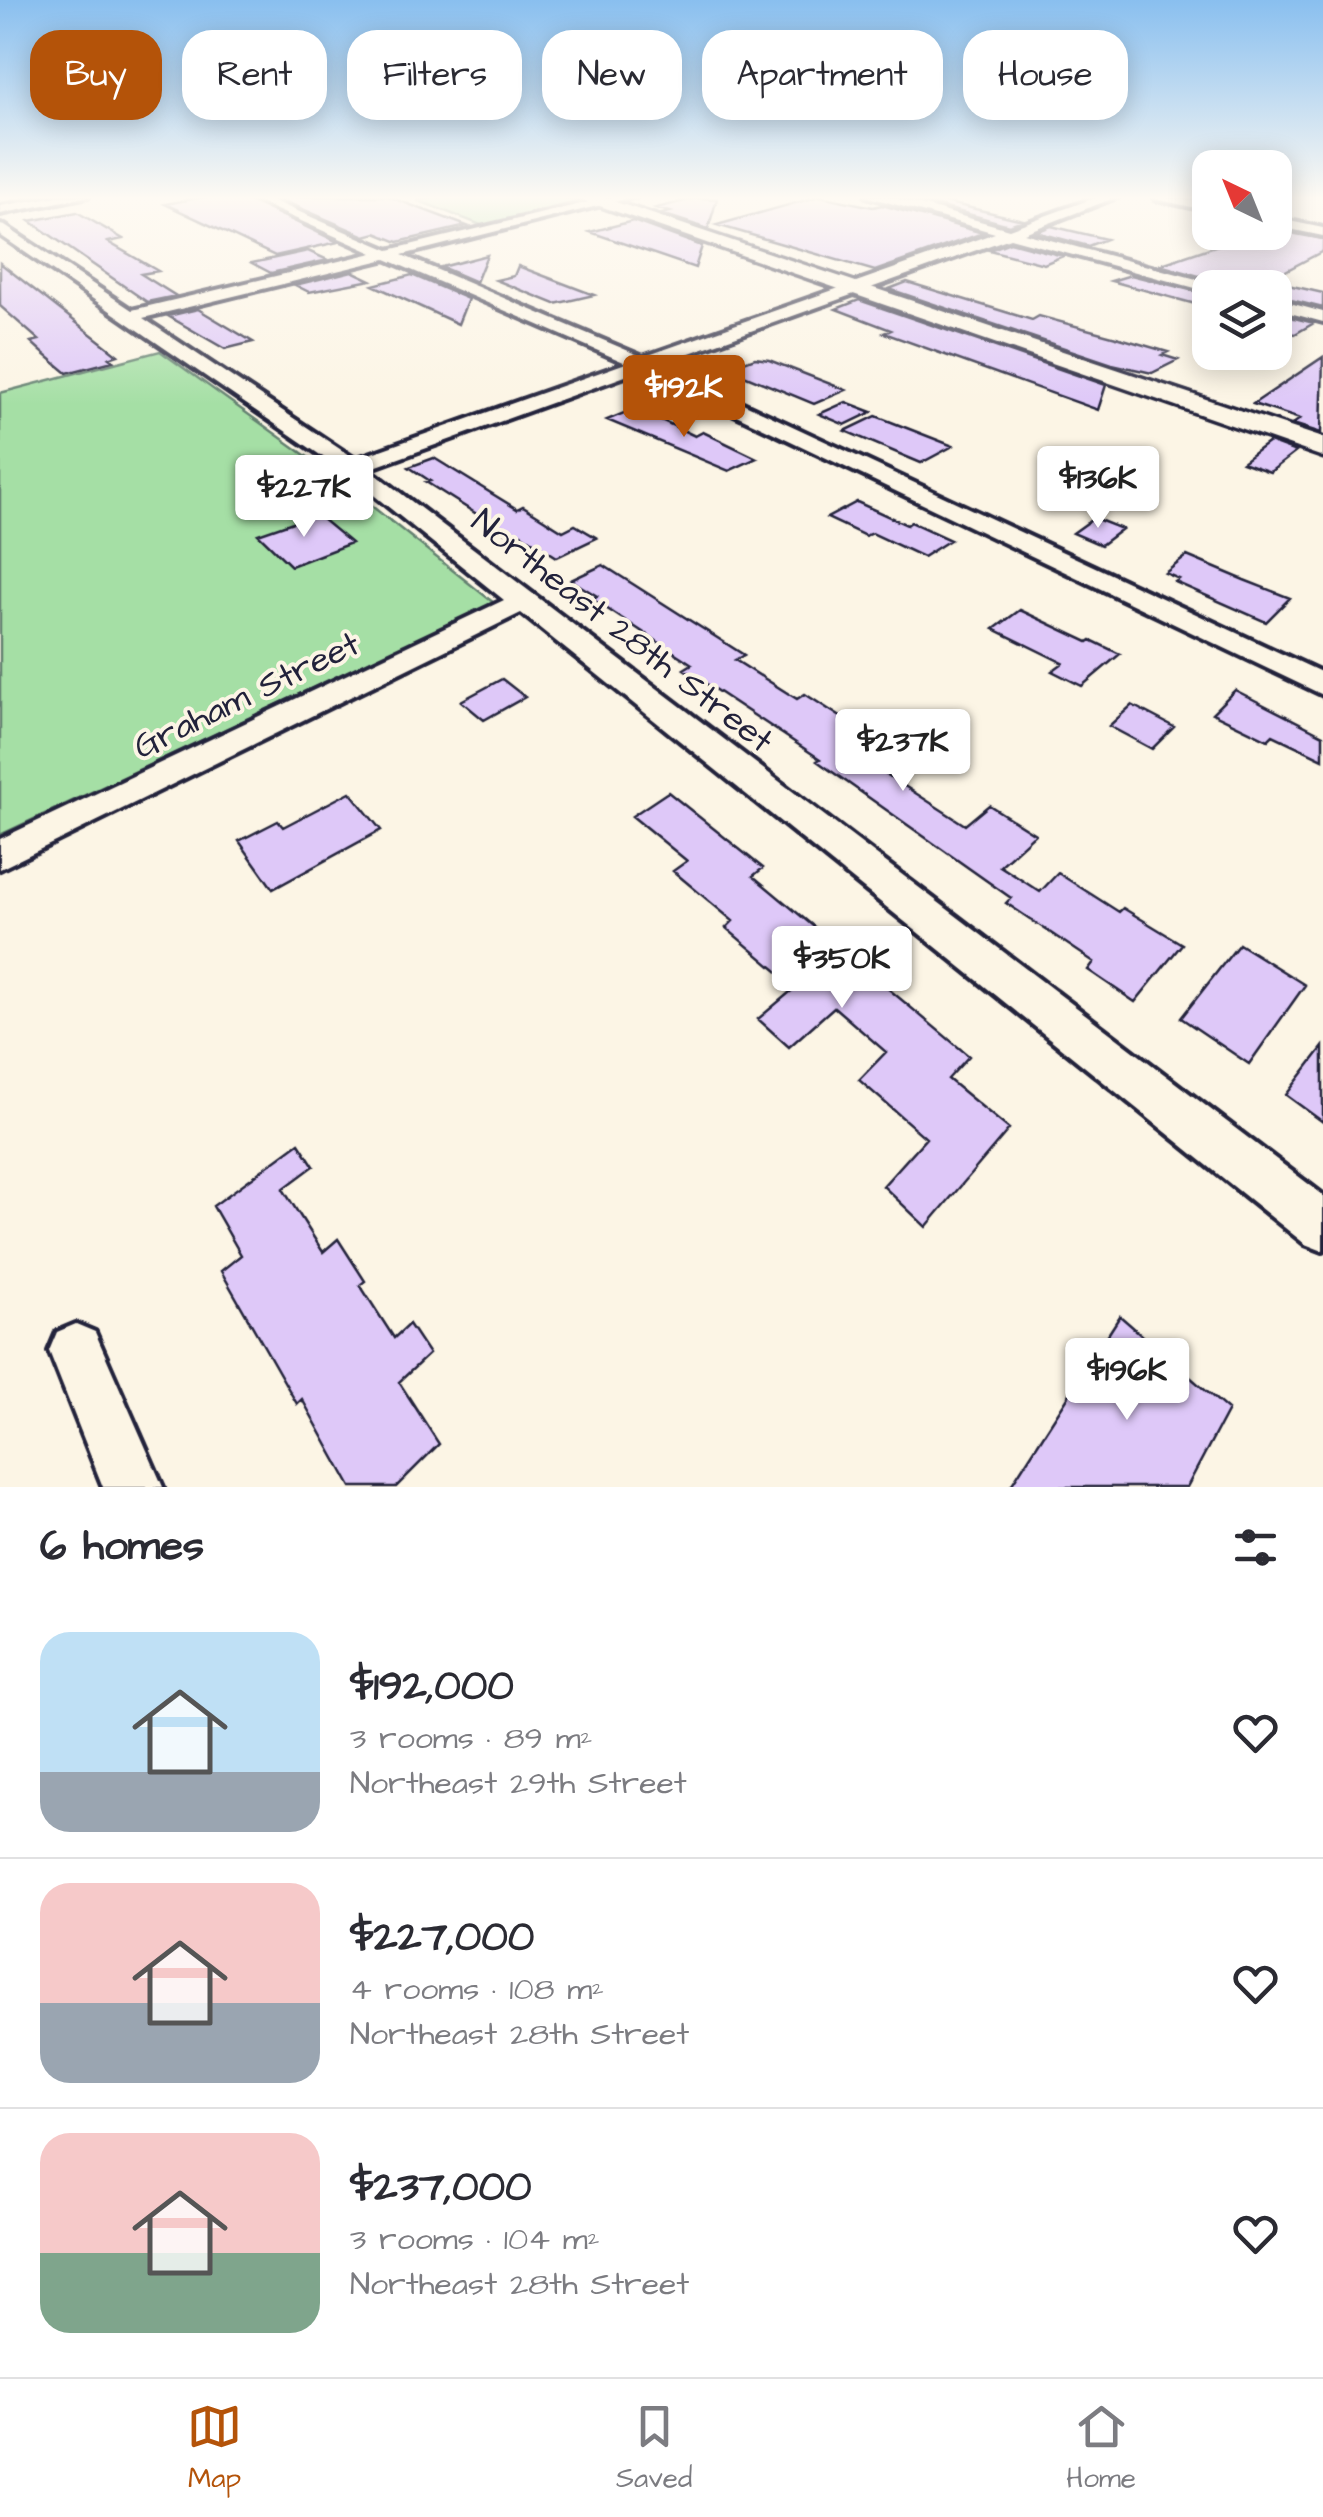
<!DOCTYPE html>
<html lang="en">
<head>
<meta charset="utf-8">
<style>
  :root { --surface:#fff; --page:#f7f7f7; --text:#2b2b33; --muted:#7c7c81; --line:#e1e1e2; --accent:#b45309 }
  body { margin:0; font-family:"Architects Daughter",sans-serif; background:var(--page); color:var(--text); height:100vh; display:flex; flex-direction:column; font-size:38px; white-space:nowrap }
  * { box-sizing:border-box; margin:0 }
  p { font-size:32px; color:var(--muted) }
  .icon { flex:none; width:55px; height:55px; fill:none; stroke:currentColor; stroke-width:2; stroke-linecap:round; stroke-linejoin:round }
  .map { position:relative; height:1487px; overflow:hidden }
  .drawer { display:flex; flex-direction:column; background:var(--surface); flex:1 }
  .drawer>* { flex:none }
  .top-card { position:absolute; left:30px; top:30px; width:1265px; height:90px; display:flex; gap:20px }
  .needle { width:65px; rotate:317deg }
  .controls { position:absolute; left:1192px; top:150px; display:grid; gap:20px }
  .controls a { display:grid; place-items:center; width:100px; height:100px; border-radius:20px; background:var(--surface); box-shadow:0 5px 25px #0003; font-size:50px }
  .price { position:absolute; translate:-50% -85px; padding:0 22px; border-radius:10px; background:#fff; color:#222; font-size:32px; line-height:65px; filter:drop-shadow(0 2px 5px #0008) }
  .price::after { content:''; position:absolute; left:50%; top:60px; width:30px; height:22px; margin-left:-15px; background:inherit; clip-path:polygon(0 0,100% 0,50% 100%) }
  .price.on { background:var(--accent); color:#fff }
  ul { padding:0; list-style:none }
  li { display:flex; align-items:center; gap:30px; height:250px; padding:0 40px }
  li+li { border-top:2px solid var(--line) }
  li span { display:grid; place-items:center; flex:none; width:280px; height:200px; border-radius:30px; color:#555 }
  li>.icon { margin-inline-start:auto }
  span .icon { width:120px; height:120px; fill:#fffc; stroke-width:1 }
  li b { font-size:42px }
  h2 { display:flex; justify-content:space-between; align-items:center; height:120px; padding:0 40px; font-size:42px }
  .tag { padding:0 35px; border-radius:30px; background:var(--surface); box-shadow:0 5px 25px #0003; font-size:35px; line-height:90px }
  .tag.on { background:var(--accent); color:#fff }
  .dock { display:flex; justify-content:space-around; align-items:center; height:140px; border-top:2px solid var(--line); background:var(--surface); font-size:28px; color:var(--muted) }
  .dock a { display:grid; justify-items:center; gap:5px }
  .dock .on { color:var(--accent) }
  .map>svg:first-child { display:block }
  .green { fill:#a5dfa5; stroke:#648070; stroke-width:2.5 }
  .building { fill:#dec8f8; stroke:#22223b; stroke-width:2.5 }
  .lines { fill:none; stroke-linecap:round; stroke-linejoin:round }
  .minor-casing { stroke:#22223b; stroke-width:8 }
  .secondary-casing { stroke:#22223b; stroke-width:7 }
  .minor { fill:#fcf5e5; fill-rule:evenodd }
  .secondary { fill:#fcf5e5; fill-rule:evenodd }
  .labels { text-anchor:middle; stroke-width:8; stroke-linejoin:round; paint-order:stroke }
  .street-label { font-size:35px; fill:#22223b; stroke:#fcf5e5 }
</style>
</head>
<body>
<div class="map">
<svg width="1323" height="1487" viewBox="0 0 1323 1487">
  <rect width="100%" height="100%" fill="#fcf5e5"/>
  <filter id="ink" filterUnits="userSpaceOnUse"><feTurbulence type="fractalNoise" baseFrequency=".01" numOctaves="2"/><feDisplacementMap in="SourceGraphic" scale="20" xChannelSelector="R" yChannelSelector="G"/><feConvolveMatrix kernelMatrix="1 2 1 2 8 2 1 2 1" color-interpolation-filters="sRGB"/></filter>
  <g filter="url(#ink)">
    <path class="green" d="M440,196H561L585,204L486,227L419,201Z
      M160,351L330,473L494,603L0,835V393Z"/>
    <path class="building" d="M209,196H242L338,242L275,256L165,204Z
      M272,196H387L467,226L398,242L376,233L365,236Z
      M820,196L873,207L882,205L983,233L875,271L717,225Z
      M928,196L945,202L1023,220L1009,225L908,198Z
      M697,198L717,199L708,229L662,214L670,212L656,208Z
      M77,212L123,239L108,242L158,271L141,274L176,296L147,302L30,221Z
      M633,221L702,246L695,268L590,232Z
      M1051,226L1106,239L1088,246L1036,232Z
      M1275,230L1323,239V251L1261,284L1210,272V279L1159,265L1251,234L1243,232Z
      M1010,242L1063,256L1044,264L989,250Z
      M308,251L328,260L271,273L252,263Z
      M487,255L476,282L441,267Z
      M0,263L118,355L109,358L113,361L67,373L42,352L31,342L39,340L0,306Z
      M518,266L531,271L594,295L555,304L496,280L514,276Z
      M352,271L371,280L309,292L295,285Z
      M412,275L468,299L458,324L373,285Z
      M1131,275L1210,295V308L1111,281Z
      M907,282L1032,320L1039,316L1120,338L1168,352L1162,355L1178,360L1152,373L1112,364L889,289Z
      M1275,282L1323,293V308L1275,296Z
      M859,300L1106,385L1098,410L884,333L891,330L836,309Z
      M198,309L253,342L225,349L168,316Z
      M1275,313L1314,323L1295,334L1275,329Z
      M1323,357L1321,433L1293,424L1300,419L1253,404Z
      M755,358L769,360L846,390L814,404L727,368Z
      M846,402L872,412L845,425L819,414Z
      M636,408L695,436L703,432L757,458L729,471L607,420Z
      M876,416L953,446L921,463L845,431Z
      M1269,442L1296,452L1270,472L1242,462Z
      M434,458L517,509L523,506L563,531L575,525L597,538L557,557L521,534L513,537L426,482L430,481L409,467Z
      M857,502L907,525L911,522L950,540L923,557L872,533L865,536L827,518Z
      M316,514L351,543L291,566L258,534Z
      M1094,518L1122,529L1101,545L1073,533Z
      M1187,556L1244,580L1290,598L1266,622L1175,582L1179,579L1165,573Z
      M603,565L744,655L735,660L797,699L805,694L884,745L877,750L891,759L878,769L965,825L989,805L1035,834L1000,866L1040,892L1058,873L1119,912L1123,908L1182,944L1135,1002L1088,970L1094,962L1006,903L1011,898L817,761L820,759L684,669L692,664L592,599L597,596L571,580Z
      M1020,610L1088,642L1091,640L1120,654L1082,686L1052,671L1063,663L994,629Z
      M502,679L525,697L484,720L461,701Z
      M1235,690L1323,735V759L1273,735L1268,740L1212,713Z
      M1132,705L1174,727L1152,749L1109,726Z
      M350,792L381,830L273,889L239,841L278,821L283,827Z
      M668,792L763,868L753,876L969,1056L948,1079L1009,1129L926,1227L883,1186L926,1138L859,1080L886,1052L834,1007L789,1047L758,1019L796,987L726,928L733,921L673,871L687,861L632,816Z
      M1239,944L1305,985L1249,1064L1181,1018Z
      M1323,1047V1122L1286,1095Z
      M299,1143L314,1166L283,1189L323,1252L338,1239L365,1281L360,1285L394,1338L409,1324L429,1354L399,1382L439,1444L396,1487H351L302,1399L297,1404L221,1271L241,1255L213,1206Z
      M1120,1316L1228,1410L1187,1487H1010Z"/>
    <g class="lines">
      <g class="minor-casing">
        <path id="minor" d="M58,196H88L0,214V206Z
          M245,196H262L389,250L614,196H637L402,255L643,357L995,233L866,196H888L1009,229L1100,196H1119L1024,233L1219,285L1221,288H1210V292L1010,238L659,364L1323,673V695L642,370L369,469L1323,1195V1251L1305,1244L521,613L0,869V839L504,600L345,472L0,235V225L5,226L132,310L373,253ZM386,259L626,363L355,459L143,318Z
          M1153,196L1210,203V211L1155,199Z
          M1275,218L1323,228V236L1275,226Z
          M1275,299L1323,312V322L1275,309Z
          M76,1324L95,1332L163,1487H103L49,1351L57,1332Z"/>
      </g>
      <g class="secondary-casing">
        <path id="secondary" d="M571,196H598L1323,438V457Z"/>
      </g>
      <use href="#minor" class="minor"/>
      <use href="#secondary" class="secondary"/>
    </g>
  </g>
  <linearGradient id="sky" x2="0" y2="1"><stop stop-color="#89bfef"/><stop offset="0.49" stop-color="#fefaf3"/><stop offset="1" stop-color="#fefaf3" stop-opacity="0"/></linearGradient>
  <rect width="1323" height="404" fill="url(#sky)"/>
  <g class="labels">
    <g class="street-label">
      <text transform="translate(623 630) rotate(38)" y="12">Northeast 28th Street</text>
      <text transform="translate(246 694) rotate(-26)" y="12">Graham Street</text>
    </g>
  </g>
</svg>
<div class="controls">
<a><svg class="needle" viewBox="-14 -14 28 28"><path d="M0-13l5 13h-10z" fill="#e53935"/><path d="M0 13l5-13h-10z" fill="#7c7c81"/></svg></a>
<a><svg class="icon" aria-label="layers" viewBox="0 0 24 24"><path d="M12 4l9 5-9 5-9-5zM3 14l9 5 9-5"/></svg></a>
</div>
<b class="price on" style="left:684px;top:440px">$192K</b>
<b class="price" style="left:1098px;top:531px">$136K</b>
<b class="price" style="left:304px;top:540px">$227K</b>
<b class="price" style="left:903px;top:794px">$237K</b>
<b class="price" style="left:842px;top:1011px">$350K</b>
<b class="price" style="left:1127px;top:1423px">$196K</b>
<div class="top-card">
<a class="tag on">Buy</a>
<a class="tag">Rent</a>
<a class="tag">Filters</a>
<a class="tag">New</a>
<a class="tag">Apartment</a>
<a class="tag">House</a>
</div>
</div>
<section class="drawer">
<h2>6 homes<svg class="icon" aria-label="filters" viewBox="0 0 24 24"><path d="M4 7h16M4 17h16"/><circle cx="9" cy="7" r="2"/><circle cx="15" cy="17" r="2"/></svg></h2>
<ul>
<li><span style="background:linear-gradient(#bfe0f5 70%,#9aa5b1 0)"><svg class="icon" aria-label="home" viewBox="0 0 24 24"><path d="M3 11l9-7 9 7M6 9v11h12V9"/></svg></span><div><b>$192,000</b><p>3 rooms · 89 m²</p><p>Northeast 29th Street</p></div><svg class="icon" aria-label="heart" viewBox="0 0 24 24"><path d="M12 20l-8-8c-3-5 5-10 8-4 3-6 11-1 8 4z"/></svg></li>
<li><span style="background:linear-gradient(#f6c9c9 60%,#9aa5b1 0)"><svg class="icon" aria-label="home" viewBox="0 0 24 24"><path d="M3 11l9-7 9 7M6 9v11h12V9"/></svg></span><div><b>$227,000</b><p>4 rooms · 108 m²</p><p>Northeast 28th Street</p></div><svg class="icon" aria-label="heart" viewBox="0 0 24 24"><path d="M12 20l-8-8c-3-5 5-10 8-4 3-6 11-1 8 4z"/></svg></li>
<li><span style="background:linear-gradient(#f6c9c9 60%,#7fa58c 0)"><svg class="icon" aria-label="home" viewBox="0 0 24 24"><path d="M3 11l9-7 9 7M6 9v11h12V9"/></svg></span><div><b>$237,000</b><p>3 rooms · 104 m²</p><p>Northeast 28th Street</p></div><svg class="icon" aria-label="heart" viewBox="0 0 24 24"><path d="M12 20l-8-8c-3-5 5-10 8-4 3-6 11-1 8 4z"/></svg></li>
</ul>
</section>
<nav class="dock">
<a class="on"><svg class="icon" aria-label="map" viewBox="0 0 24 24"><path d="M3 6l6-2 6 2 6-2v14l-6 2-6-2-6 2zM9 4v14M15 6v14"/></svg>Map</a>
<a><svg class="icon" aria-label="saved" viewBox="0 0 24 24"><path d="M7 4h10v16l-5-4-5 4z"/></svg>Saved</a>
<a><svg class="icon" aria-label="home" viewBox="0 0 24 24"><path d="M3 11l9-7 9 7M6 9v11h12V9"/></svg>Home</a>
</nav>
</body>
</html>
